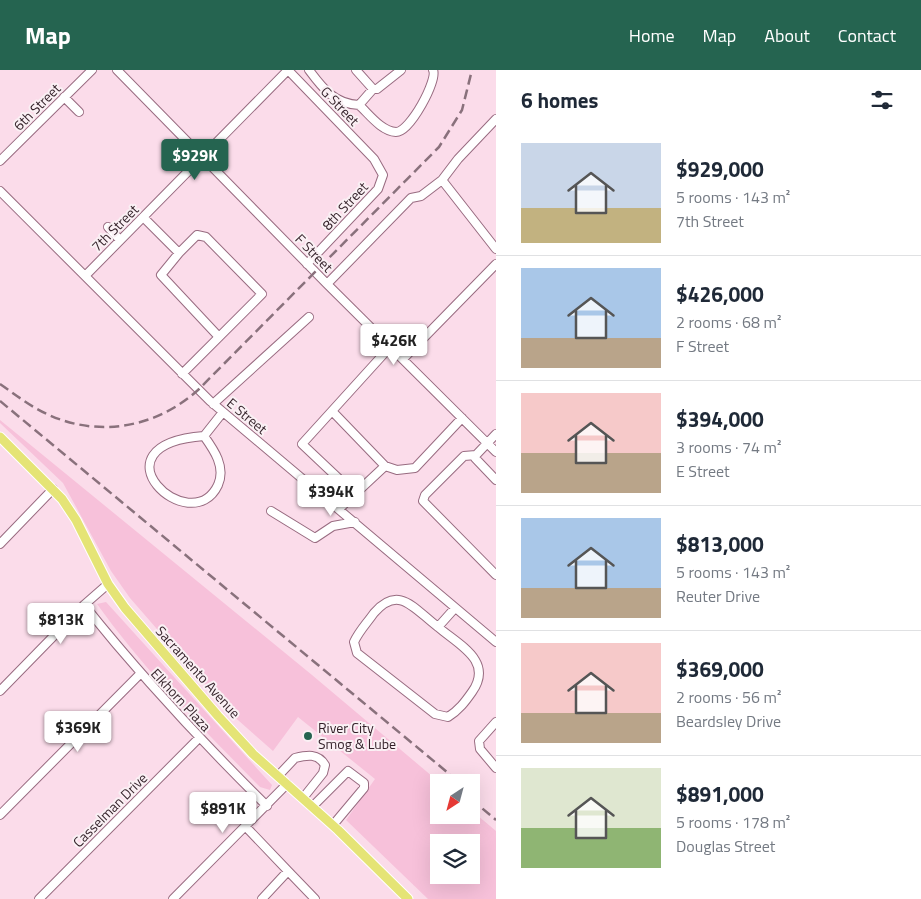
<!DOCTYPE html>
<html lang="en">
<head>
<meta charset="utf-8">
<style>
  :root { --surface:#fff; --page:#f6f6f7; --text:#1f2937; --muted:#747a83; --line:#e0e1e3; --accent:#256450 }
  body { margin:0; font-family:"Titillium Web",sans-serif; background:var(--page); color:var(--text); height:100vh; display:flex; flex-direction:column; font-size:19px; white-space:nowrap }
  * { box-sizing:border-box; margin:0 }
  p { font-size:16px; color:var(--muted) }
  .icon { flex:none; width:28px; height:28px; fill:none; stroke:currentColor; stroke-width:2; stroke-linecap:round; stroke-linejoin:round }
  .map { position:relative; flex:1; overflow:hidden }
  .side { display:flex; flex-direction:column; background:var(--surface); width:425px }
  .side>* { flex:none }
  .needle { width:32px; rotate:216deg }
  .buttons { position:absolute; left:430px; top:704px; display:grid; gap:10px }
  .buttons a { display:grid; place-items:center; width:50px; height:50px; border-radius:0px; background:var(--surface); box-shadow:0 5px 20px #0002; font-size:25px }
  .price { position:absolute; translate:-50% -42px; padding:0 11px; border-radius:5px; background:#fff; color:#222; font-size:16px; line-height:32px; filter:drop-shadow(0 1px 2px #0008) }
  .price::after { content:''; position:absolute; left:50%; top:30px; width:15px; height:11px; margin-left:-8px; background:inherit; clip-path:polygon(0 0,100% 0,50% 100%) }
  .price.current { background:var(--accent); color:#fff }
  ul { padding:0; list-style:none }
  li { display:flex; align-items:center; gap:15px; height:125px; padding:0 25px }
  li+li { border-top:1px solid var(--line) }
  li span { display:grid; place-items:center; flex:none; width:140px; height:100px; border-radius:0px; color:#555 }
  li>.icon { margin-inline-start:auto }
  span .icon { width:60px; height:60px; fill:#fffc; stroke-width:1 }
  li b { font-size:21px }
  h2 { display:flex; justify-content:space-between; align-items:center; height:60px; padding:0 25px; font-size:21px }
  header { display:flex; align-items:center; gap:30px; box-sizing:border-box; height:70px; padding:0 25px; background:var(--accent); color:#fff }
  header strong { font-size:24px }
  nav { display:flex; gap:28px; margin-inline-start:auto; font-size:18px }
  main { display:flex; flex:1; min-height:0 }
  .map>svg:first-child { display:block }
  .green { fill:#f7c1da; fill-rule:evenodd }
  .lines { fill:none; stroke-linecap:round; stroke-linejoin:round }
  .minor-casing { stroke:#986b80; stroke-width:10 }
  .major-casing { stroke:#fff; stroke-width:11 }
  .minor { stroke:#fff; stroke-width:8 }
  .major { stroke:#e5e476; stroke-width:9 }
  .rail { stroke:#89717c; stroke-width:2.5; stroke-dasharray:10 5; stroke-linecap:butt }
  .poi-dot { fill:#256450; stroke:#faf0f4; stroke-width:2 }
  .labels { text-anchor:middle; stroke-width:4; stroke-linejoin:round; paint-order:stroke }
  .street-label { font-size:14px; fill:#311f27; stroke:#faf0f4 }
  .poi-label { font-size:14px; fill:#311f27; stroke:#faf0f4; text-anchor:start }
</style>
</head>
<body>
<header>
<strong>Map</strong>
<nav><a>Home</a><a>Map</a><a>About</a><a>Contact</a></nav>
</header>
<main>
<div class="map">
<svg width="496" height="829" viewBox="0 0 496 829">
  <rect width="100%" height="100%" fill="#fbdcea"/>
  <path class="green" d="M0,350L312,605L439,712V745H471V740L496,761V829H428L346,750L375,709L298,647L273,681L230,643L130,528L111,501L63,413L0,353ZM439,772H471V805H439Z
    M106,532L272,715L270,720L260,717C203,659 144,600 97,534Z"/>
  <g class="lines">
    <g class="minor-casing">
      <path id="minor" d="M117,0L327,214L496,382
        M288,0L374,89L383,105L378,119L307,194
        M309,0C323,19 335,34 359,35
        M356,0L373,19H377L401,0
        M373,19L359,35C369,44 381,61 396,62C410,62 438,10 433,0
        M64,27L79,42
        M0,91L92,0
        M442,110L458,89L496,49
        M0,121L210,331L496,572
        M143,147L179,183L197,165L206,167L262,224L182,304
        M108,157L120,170
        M179,183L161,205L219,267
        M86,205L288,0
        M327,214L411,128L421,126L442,110L496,179
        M403,289L496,194
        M213,334L309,247
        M332,341L385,396
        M204,366C214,380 226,397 218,415C191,472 87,375 204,366L223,342
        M476,385L464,386L425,425L423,431L496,505
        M476,385L475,388L496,410
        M476,385L496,364
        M355,424L302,374L390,277
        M339,439L385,396L397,400L415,398L462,348
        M271,441L315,468L333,456L355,452
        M0,474L53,419
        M84,535C141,606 202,672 267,736
        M438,557C459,575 494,591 472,622C465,632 459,640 448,647L435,644L357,583L354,572C359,561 367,553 374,543C399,514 414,539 438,557L455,538
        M0,621L84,535L108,514
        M496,652L479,671L480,679L496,698
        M278,706L295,688C307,685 318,683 325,695L323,703L303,728
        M312,737L348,701L364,713V718L333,755
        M0,745L140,604
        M246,757L288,801L262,829
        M288,801L315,829
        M39,829L199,668
        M173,829L287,714"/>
    </g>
    <g class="major-casing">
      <path id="major" d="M0,367L62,429L76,450L108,514L125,538L218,646L253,684L338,760L408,829"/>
    </g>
    <use href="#minor" class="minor"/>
    <use href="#major" class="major"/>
    <path class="rail" d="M0,314C16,325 31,337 49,345C100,368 157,357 198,320L439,77L462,40L472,0
      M0,331L459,712
      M471,729L496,750"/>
  </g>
  <circle class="poi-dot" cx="308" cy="666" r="5"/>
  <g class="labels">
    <g class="street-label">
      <text transform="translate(340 36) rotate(46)" y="5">G Street</text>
      <text transform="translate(37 37) rotate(-45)" y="5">6th Street</text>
      <text transform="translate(345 136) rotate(-47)" y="5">8th Street</text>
      <text transform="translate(115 158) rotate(-45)" y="5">7th Street</text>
      <text transform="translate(314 183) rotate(46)" y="5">F Street</text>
      <text transform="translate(247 346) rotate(40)" y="5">E Street</text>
      <text transform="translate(198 602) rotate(48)" y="5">Sacramento Avenue</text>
      <text transform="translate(181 630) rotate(47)" y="5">Elkhorn Plaza</text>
      <text transform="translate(110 740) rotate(-45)" y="5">Casselman Drive</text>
    </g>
    <g class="poi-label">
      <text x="318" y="663">River City<tspan x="318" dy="16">Smog &amp; Lube</tspan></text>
    </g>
  </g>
</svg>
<div class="buttons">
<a><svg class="needle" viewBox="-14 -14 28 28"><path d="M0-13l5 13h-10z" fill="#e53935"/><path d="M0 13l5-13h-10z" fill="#747a83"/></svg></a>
<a><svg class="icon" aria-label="layers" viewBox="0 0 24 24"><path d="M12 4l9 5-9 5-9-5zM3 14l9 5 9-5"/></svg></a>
</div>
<b class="price current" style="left:195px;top:111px">$929K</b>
<b class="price" style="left:394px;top:296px">$426K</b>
<b class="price" style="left:331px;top:447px">$394K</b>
<b class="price" style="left:61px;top:575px">$813K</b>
<b class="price" style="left:78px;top:683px">$369K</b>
<b class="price" style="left:223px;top:764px">$891K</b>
</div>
<section class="side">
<h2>6 homes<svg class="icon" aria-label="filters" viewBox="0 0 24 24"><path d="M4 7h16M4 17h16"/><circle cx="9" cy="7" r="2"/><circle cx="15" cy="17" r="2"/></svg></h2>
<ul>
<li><span style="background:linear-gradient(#c9d6e8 65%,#c2b280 0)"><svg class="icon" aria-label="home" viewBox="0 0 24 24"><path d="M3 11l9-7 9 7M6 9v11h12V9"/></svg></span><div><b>$929,000</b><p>5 rooms · 143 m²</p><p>7th Street</p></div></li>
<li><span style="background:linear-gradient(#a9c7e8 70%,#b9a48a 0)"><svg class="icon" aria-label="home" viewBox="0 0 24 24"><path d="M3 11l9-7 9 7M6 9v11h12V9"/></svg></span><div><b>$426,000</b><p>2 rooms · 68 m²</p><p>F Street</p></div></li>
<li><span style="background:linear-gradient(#f6c9c9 60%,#b9a48a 0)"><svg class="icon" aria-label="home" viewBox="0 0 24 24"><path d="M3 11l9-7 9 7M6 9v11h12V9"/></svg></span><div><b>$394,000</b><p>3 rooms · 74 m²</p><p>E Street</p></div></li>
<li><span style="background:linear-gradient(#a9c7e8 70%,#b9a48a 0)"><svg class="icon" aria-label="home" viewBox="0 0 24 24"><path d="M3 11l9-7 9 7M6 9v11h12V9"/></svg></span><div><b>$813,000</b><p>5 rooms · 143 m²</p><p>Reuter Drive</p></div></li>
<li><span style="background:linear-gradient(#f6c9c9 70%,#b9a48a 0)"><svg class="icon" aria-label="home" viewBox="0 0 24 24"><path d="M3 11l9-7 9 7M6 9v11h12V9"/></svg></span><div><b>$369,000</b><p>2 rooms · 56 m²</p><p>Beardsley Drive</p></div></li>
<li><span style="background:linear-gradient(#dfe7d0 60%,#8fb573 0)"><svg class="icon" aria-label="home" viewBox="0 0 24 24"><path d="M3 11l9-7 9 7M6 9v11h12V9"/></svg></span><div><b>$891,000</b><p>5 rooms · 178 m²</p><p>Douglas Street</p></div></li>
</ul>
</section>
</main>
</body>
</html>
